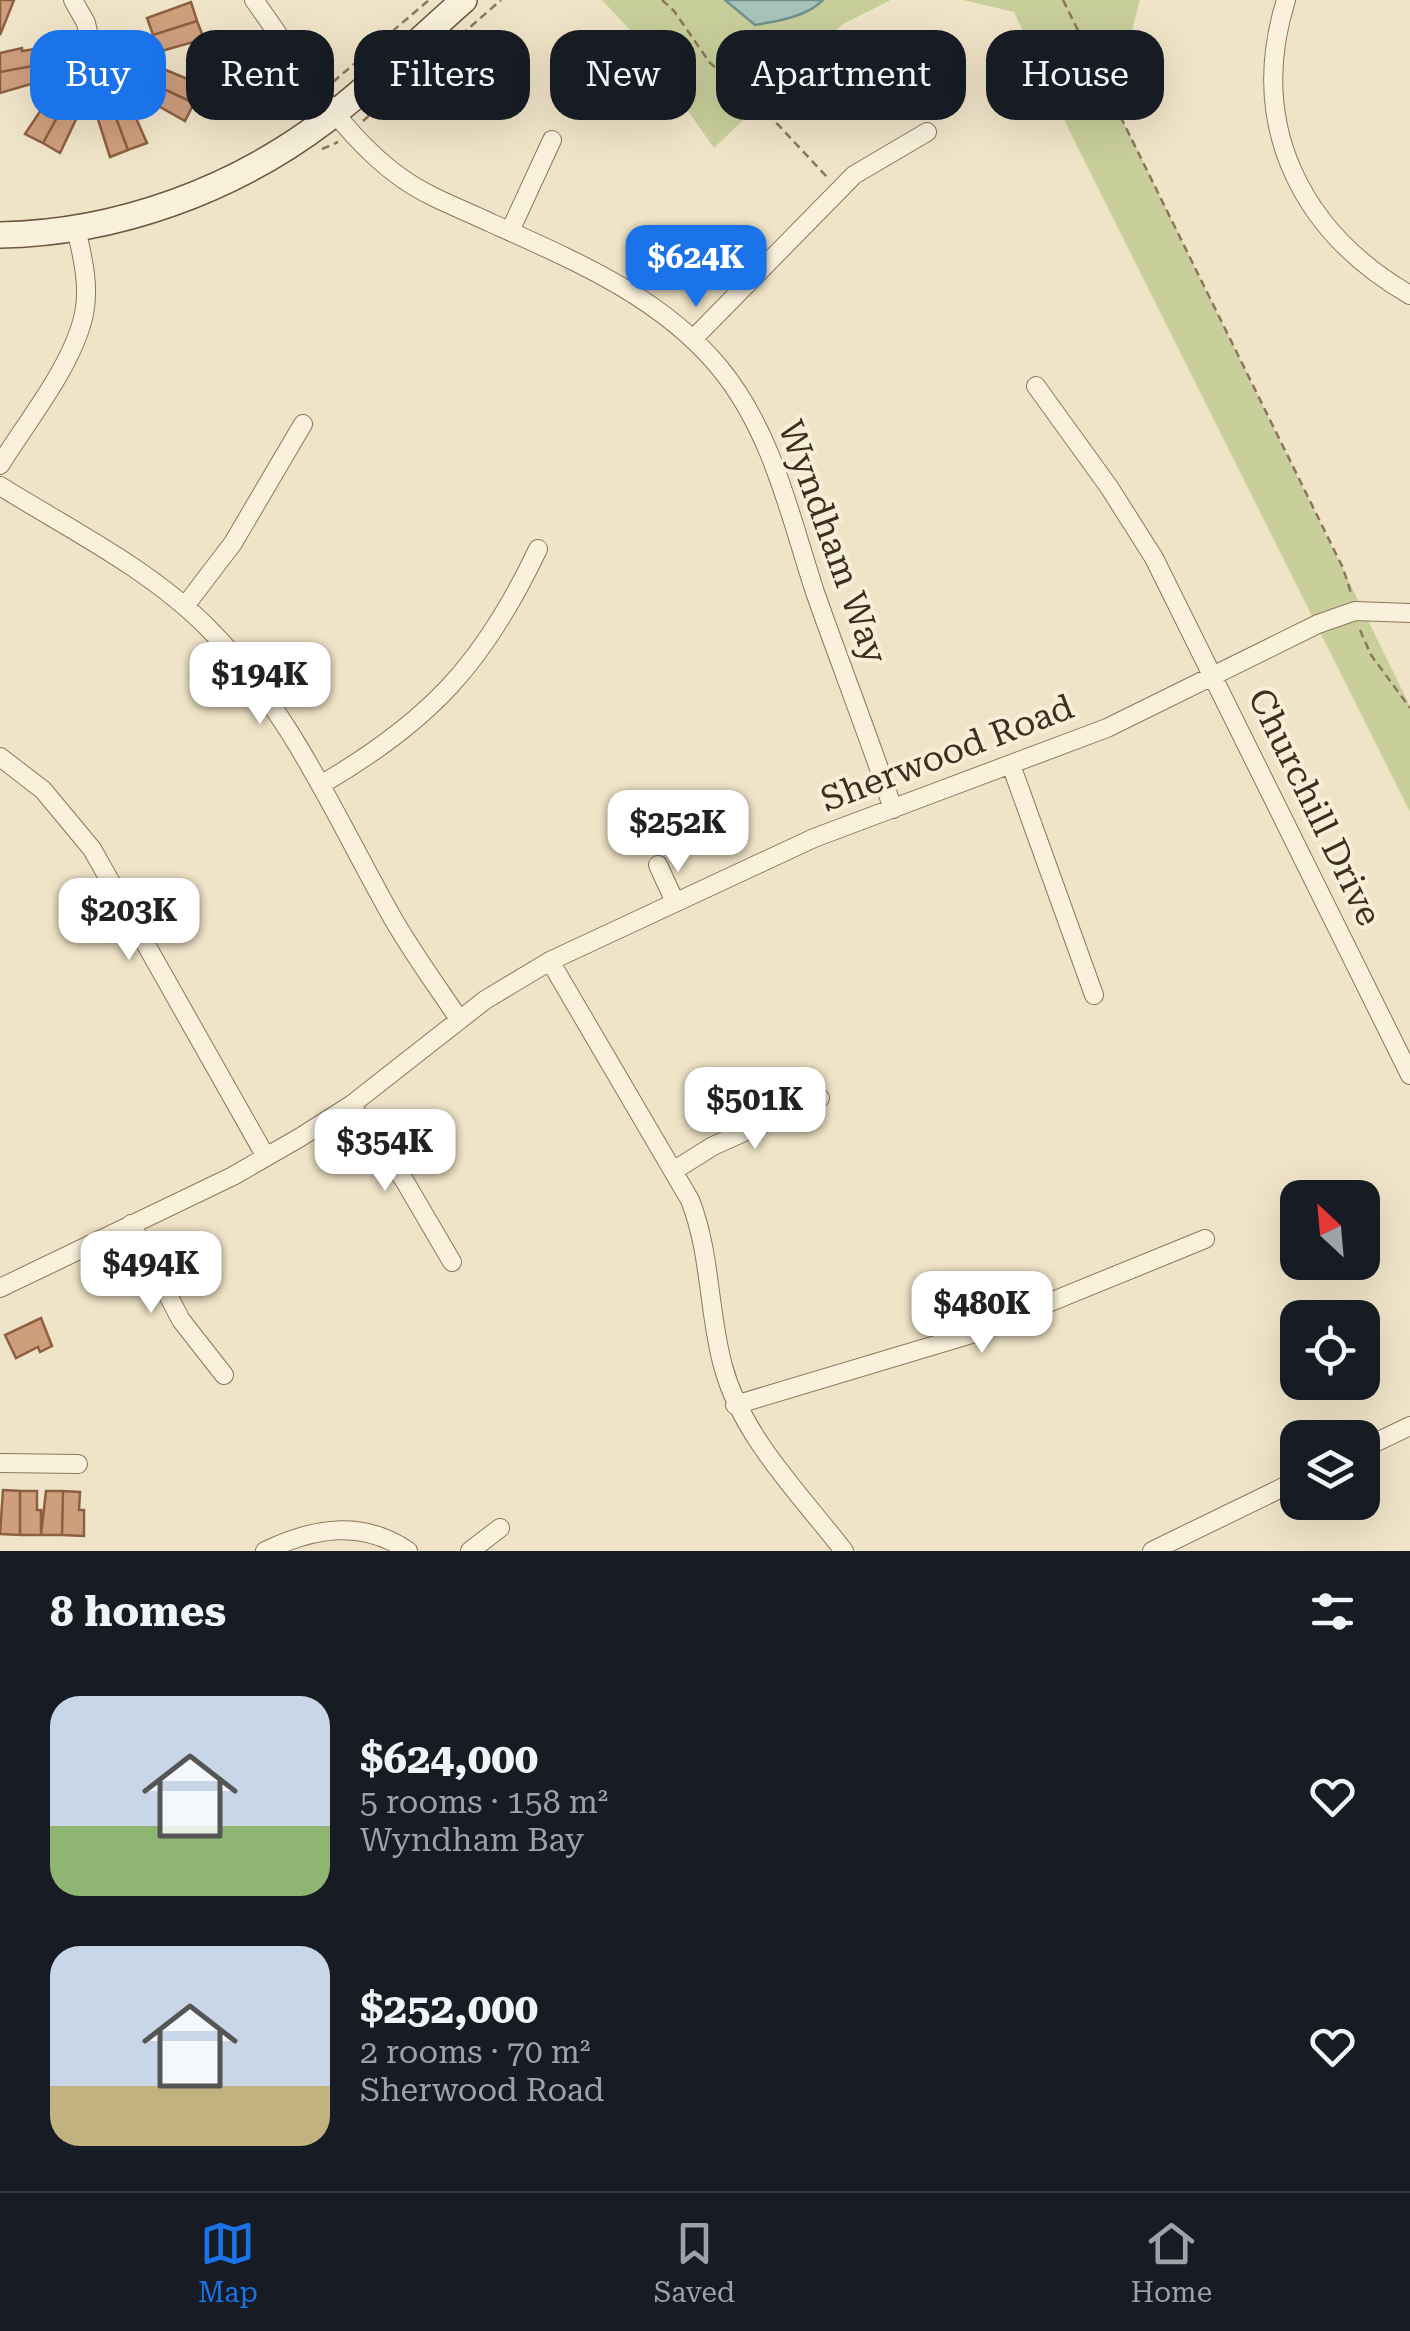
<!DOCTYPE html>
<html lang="en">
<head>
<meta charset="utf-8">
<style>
  :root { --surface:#171b24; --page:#20242c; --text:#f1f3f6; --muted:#9ea1a6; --line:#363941; --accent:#1a73e8 }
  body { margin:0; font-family:"Roboto Serif",serif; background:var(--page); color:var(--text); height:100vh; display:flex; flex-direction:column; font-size:38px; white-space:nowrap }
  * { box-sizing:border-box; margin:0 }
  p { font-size:32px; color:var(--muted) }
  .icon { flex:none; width:55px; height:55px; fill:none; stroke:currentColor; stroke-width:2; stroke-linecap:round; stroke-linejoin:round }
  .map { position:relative; height:1551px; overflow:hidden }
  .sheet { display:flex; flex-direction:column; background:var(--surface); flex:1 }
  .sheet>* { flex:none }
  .guide { position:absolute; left:30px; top:30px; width:1350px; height:90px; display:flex; gap:20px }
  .needle { width:65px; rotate:334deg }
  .controls { position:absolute; left:1280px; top:1180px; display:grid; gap:20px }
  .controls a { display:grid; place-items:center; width:100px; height:100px; border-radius:20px; background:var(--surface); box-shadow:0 10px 40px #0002; font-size:50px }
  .price { position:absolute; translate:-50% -85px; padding:0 22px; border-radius:20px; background:#fff; color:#222; font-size:32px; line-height:65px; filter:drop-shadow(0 2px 5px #0008) }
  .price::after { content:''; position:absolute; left:50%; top:60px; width:30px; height:22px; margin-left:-15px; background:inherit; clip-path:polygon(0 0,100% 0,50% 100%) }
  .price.on { background:var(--accent); color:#fff }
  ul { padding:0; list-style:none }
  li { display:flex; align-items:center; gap:30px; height:250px; padding:0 50px }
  li span { display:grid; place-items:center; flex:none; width:280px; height:200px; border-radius:30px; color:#555 }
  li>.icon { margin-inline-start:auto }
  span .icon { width:120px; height:120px; fill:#fffc; stroke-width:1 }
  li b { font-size:42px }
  h2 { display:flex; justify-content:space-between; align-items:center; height:120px; padding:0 50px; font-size:42px }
  .chip { padding:0 35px; border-radius:30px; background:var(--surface); box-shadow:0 10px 40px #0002; font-size:35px; line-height:90px }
  .chip.on { background:var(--accent); color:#fff }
  .menu { display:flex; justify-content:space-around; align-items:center; height:140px; border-top:2px solid var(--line); background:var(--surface); font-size:28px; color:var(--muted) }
  .menu a { display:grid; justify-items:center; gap:5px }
  .menu .on { color:var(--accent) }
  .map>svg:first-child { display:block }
  .green { fill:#c9cf9b }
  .water { fill:#a9c4bc; stroke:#6f938a; stroke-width:2.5 }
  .building { fill:#cf9f7d; stroke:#8d5f41; stroke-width:2.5 }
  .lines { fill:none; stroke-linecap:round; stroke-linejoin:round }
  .street-casing { stroke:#8d765c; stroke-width:20 }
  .secondary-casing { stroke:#6f573f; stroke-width:28 }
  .path { stroke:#8d765c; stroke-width:2.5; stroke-dasharray:8 5; stroke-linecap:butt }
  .street { stroke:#faf1dc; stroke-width:18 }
  .secondary { stroke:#faf1dc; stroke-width:25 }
  .labels { text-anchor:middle; stroke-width:8; stroke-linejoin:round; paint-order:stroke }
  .street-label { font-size:35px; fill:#3d2e20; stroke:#f7eed8 }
</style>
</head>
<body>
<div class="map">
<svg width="1410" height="1551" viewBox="0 0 1410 1551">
  <rect width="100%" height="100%" fill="#f0e4c8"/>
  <path class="green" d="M602,0H891L843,24L714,148L633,33Z
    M963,0H1140L1120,75L1124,123L1410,706V812L1073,138L1014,12Z"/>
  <path class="water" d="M725,0H823C806,17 778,21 755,25Z"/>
  <path class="building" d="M0,0H14L0,35Z
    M191,2L197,21L153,35L147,18Z
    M197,21L204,39L158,52L153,35Z
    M22,48V51L35,49L38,65L0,72V53Z
    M38,65L41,81L0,93V72Z
    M161,68L202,85L194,103L153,84Z
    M153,84L194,103L185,121L146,99Z
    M51,95L65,103L43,143L25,134Z
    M128,100L147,143L128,150L112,107Z
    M65,103L80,111L60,153L43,143Z
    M112,107L128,150L110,157L96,113Z
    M41,1318L52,1346L40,1352L38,1347L16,1358L5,1335Z
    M3,1490L20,1491V1535L0,1534Z
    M20,1491H37V1510H41V1535H20Z
    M46,1491H63L62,1535H41Z
    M63,1491L80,1492L79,1510H84V1536L62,1535Z"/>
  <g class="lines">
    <g class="street-casing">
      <path id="street" d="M73,0L86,23L93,55
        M254,0C298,61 341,136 403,179C430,198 462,209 491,223C573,260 660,296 719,367C773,432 790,517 816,595C841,666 869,737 893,809
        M1286,0C1247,125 1301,232 1410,295
        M510,231L552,140
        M693,339L854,175L927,132
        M1036,386L1109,487L1154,558L1410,1075
        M0,465C28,420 73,365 84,314C90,285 82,255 76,228
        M0,486C69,529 150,569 208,628C291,711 335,816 392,917C412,952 436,985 459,1019
        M185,606L233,543L303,424
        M0,757L43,790L92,849L266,1157
        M1011,765L1094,995
        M322,784C430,721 484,663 538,549
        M658,865L675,902
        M550,961L690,1200C711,1253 708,1311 723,1366C742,1437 800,1494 844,1551
        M351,1105L404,1180L452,1262
        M673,1171L713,1146L820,1098
        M131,1224L181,1320L224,1375
        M0,1288L233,1176L299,1138L351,1105L485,1000L550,961L814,838L1107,728L1318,624L1355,611L1410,613
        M735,1405L972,1334L1205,1239
        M1362,1449L1410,1426
        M0,1463L78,1464
        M265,1551C313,1528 362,1519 408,1551
        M470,1551L500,1528
        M1152,1551L1298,1480"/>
    </g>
    <g class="secondary-casing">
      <path id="secondary" d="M0,235C117,233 234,190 326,120C374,83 419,40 464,0"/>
    </g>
    <path class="path" d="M662,0L674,11L710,63L754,99L827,177
      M1063,0L1343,568L1351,593
      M333,82L429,0
      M363,121L501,0
      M322,149L338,142
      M1360,630L1371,655L1410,708"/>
    <use href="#street" class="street"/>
    <use href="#secondary" class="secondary"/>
  </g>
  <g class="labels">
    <g class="street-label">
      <text transform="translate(833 542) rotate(70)" y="12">Wyndham Way</text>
      <text transform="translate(947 753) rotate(-21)" y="12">Sherwood Road</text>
      <text transform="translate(1315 807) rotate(64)" y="12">Churchill Drive</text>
    </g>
  </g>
</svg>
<div class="controls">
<a><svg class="needle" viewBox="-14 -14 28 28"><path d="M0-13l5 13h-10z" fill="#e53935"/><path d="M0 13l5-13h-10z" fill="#9ea1a6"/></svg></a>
<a><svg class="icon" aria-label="locate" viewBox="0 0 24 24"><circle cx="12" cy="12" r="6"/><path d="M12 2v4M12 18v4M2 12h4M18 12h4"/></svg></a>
<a><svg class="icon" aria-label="layers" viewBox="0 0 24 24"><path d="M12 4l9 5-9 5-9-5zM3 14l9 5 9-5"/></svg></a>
</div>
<b class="price on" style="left:696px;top:310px">$624K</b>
<b class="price" style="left:260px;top:727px">$194K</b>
<b class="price" style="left:678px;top:875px">$252K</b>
<b class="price" style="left:129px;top:963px">$203K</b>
<b class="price" style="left:755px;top:1152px">$501K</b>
<b class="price" style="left:385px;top:1194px">$354K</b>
<b class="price" style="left:151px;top:1316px">$494K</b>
<b class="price" style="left:982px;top:1356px">$480K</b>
<div class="guide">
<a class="chip on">Buy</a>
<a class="chip">Rent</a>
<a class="chip">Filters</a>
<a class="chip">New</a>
<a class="chip">Apartment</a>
<a class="chip">House</a>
</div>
</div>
<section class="sheet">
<h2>8 homes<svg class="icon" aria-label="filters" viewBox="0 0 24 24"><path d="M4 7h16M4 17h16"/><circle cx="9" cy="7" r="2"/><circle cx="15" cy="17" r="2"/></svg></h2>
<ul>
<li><span style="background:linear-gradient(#c9d6e8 65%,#8fb573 0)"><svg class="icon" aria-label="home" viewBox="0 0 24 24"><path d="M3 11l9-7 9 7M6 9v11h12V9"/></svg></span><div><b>$624,000</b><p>5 rooms · 158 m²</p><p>Wyndham Bay</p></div><svg class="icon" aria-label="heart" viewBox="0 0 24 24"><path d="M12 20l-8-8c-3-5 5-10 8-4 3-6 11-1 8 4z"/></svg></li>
<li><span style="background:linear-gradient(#c9d6e8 70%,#c2b280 0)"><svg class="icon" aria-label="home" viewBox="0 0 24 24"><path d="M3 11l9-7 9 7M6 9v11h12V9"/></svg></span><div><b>$252,000</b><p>2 rooms · 70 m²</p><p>Sherwood Road</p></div><svg class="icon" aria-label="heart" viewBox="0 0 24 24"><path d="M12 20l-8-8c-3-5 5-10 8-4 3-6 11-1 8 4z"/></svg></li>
</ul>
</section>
<nav class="menu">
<a class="on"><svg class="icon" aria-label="map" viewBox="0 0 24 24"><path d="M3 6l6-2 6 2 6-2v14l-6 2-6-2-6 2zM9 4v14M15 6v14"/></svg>Map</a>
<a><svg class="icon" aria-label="saved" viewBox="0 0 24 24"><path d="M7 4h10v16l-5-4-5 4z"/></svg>Saved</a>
<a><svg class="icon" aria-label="home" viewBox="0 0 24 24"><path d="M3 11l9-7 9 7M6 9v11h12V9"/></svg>Home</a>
</nav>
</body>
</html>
